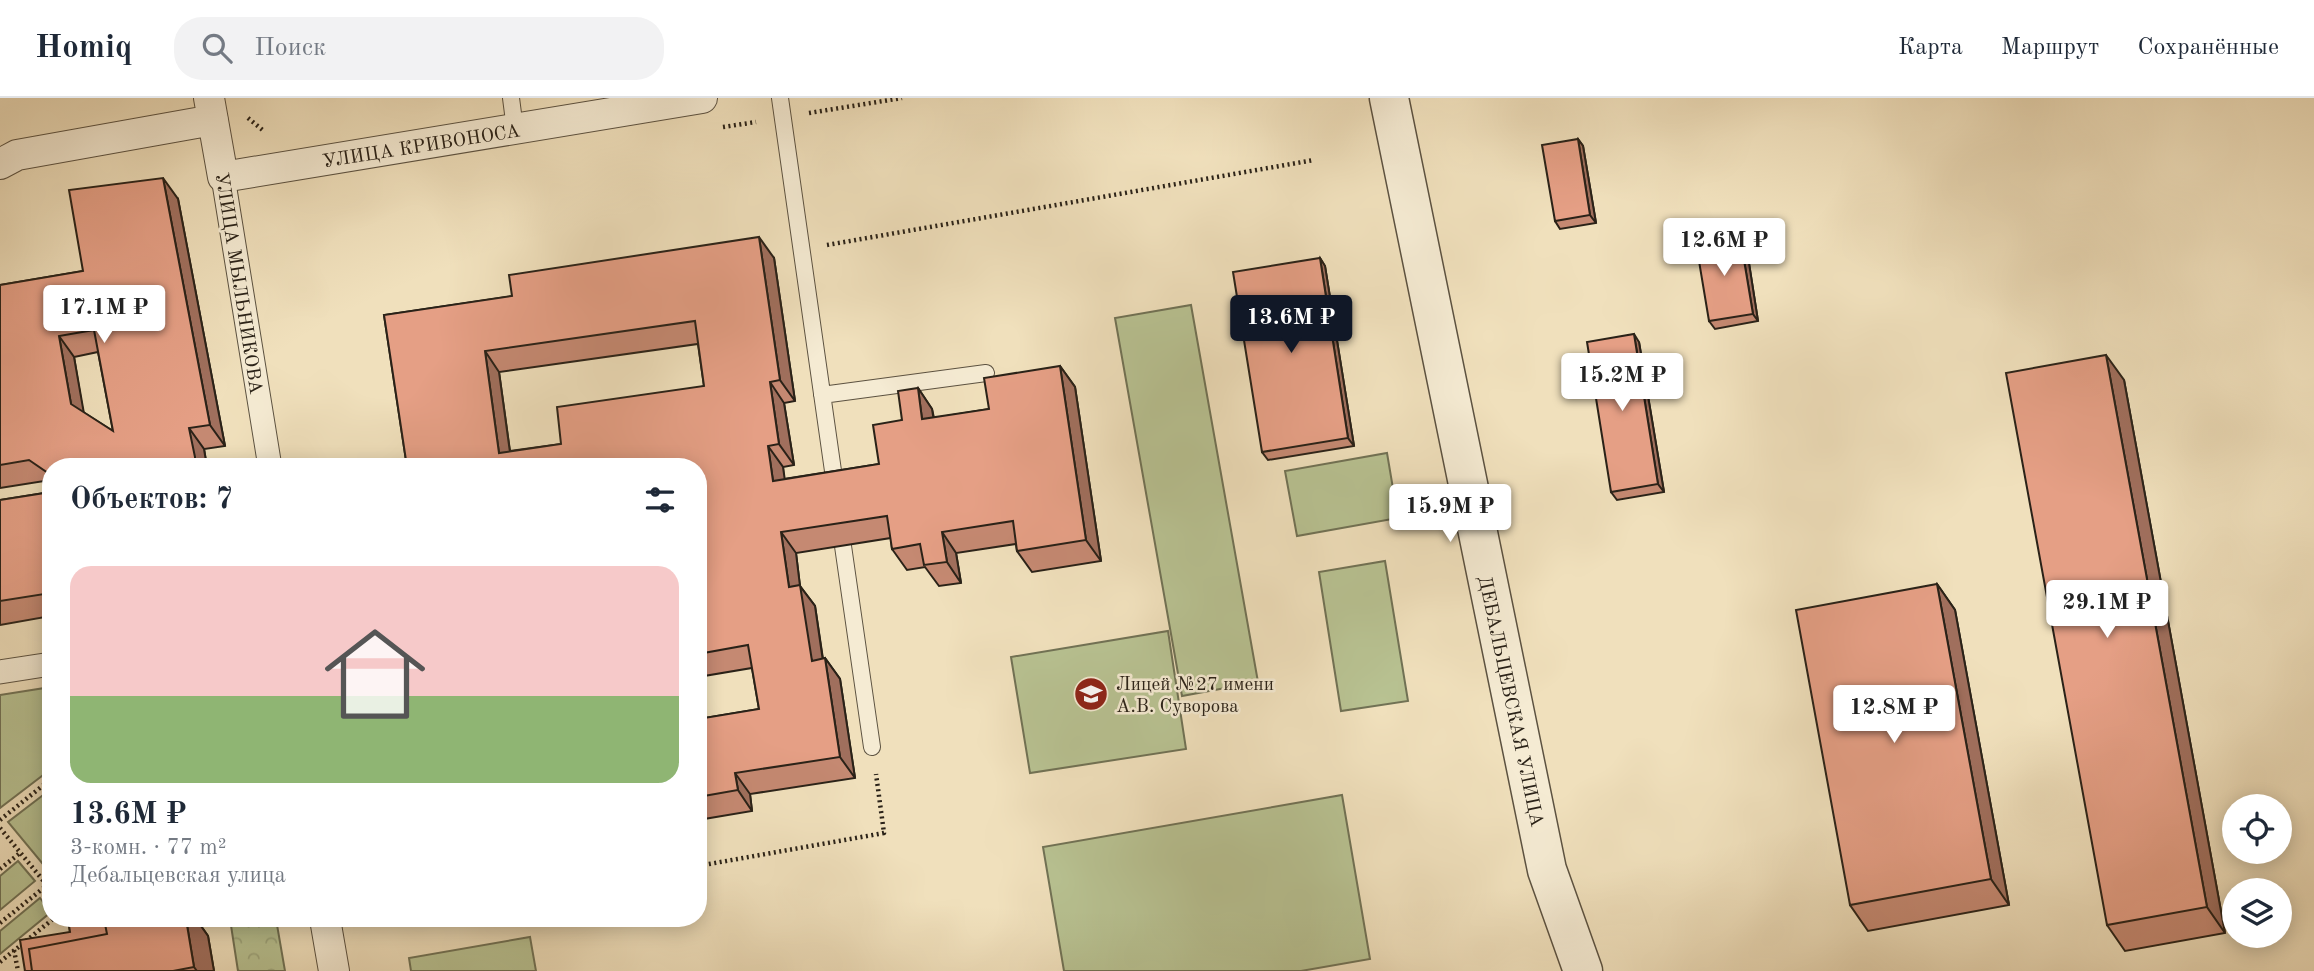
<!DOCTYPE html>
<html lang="ru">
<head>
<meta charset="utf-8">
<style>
  :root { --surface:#fff; --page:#f2f2f3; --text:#1f2937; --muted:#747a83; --line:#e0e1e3; --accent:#111827 }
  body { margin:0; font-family:"Old Standard TT",serif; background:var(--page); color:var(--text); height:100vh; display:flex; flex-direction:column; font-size:26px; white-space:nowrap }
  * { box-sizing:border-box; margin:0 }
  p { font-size:23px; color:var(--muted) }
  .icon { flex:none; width:38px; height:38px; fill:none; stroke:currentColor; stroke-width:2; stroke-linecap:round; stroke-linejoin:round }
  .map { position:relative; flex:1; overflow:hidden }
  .details { position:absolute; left:42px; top:360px; width:665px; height:469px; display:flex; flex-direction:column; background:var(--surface); border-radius:28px; box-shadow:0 4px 18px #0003 }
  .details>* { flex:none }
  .fabs { position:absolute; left:2222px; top:696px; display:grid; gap:14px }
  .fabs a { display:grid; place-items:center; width:70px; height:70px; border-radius:50%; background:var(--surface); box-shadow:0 4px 18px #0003; font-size:35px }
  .price { position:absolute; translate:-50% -60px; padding:0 16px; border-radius:7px; background:#fff; color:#222; font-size:23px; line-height:46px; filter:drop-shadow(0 2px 4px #0008) }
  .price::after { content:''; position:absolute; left:50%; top:42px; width:21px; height:16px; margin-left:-10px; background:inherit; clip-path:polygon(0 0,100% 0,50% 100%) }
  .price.active { background:var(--accent); color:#fff }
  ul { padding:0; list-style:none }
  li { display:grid; align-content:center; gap:14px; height:371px; padding:0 28px }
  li+li { border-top:2px solid var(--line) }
  li span { display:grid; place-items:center; height:217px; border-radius:21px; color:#555 }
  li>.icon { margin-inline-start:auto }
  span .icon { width:126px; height:126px; fill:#fffc; stroke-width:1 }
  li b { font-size:30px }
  h2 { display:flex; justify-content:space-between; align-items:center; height:84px; padding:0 28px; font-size:30px }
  header { display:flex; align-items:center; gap:42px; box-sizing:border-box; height:98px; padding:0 35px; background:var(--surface); border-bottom:2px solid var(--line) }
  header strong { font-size:33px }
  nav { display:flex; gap:38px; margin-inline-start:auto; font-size:24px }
  .search { width:490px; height:63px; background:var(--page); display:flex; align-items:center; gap:18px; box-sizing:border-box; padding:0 24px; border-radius:28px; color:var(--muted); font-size:26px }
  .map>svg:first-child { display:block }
  .green { fill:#b8c292; stroke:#717255; stroke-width:2 }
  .forest { fill:url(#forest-crowns); stroke:#717255; stroke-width:2 }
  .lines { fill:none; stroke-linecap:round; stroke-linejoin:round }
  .service-casing { stroke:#5c5241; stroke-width:18 }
  .pedestrian-casing { stroke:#5c5241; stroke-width:25 }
  .minor-casing { stroke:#5c5241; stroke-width:32 }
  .tertiary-casing { stroke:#5c5241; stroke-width:41 }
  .path { stroke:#2a2218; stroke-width:4.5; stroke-dasharray:2 3.5; stroke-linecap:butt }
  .service { stroke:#f5ebd3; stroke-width:16 }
  .pedestrian { stroke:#f5ebd3; stroke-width:23 }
  .minor { stroke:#f5ebd3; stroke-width:30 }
  .tertiary { stroke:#f5ebd3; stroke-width:38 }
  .wall { fill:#c58972; stroke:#2a2218; stroke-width:2; fill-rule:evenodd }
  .shaded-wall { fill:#a06f5d; stroke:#2a2218; stroke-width:2 }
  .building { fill:#e59f85; stroke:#2a2218; stroke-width:2; fill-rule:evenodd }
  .labels { text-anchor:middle; stroke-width:5; stroke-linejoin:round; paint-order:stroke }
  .street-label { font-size:19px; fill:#2a2218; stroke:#f5ebd3 }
  .poi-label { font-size:19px; fill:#2a2218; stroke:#f5ebd3; text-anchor:start }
</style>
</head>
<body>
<header>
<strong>Homiq</strong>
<div class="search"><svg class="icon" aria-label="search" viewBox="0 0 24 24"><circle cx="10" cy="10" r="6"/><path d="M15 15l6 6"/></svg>Поиск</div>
<nav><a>Карта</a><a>Маршрут</a><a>Сохранённые</a></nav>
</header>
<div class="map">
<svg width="2314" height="873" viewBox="0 0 2314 873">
  <defs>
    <pattern id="forest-crowns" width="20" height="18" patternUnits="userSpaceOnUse" patternTransform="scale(1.75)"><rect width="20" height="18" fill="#b8c292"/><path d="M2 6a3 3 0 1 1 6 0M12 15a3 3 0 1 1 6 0" fill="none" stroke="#9ea67d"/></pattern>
  </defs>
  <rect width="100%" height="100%" fill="#f0e0bc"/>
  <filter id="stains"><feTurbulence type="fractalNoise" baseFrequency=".00286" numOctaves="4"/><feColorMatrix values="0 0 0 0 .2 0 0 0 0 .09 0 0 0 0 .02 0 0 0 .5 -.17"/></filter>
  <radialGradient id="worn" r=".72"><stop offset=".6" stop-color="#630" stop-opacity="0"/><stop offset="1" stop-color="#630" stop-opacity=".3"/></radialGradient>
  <path class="green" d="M1191,207L1258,584L1182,598L1115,220Z
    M1387,355L1398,420L1297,438L1285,373Z
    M1385,463L1408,603L1341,613L1319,474Z
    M1168,533L1186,651L1030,675L1011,559Z
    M51,589V671L0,710V597Z
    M51,691V767L47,771L8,724Z
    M1342,697L1370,861L1301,873H1064L1043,749Z
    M18,763L35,783L0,812V778Z
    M40,800L51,814L0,856V833Z
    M530,839L536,873H411L409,860Z"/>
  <path class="forest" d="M230,821H276L285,873H238Z"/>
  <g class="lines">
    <g class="service-casing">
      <path id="service" d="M511,0L515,31
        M780,0L836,394
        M822,297L986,275
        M843,448L872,649"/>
    </g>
    <g class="pedestrian-casing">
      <path id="pedestrian" d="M223,79L270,369
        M0,574L51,566"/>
    </g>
    <g class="minor-casing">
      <path id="minor" d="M209,0L223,79L702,0
        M0,66L17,57L213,22
        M325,821L334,873"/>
    </g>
    <g class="tertiary-casing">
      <path id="tertiary" d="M1389,0L1547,772L1583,873"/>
    </g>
    <path class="path" d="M809,15L902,0
      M248,20L265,34
      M723,29L756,24
      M827,147L1314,62
      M0,722L51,681
      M0,730L51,792
      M698,736L704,767
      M698,768L884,735L876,676
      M0,771L20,755
      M0,825L51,784
      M362,826L394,821
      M14,852L18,873
      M0,864L53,821"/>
    <use href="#service" class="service"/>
    <use href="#pedestrian" class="pedestrian"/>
    <use href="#minor" class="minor"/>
    <use href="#tertiary" class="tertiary"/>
  </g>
  <path class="wall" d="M1578,41L1583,48L1596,125L1560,131L1555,123Z
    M178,101L225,348L204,351L207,369H51V388L44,383L0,390V187L83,173ZM98,254L113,333L83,314L74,259Z
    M1746,146L1758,223L1715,231L1709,223Z
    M774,160L795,303L784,305L794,367L783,369L784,381L879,366L918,290L932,311L934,320L989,311L1060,268L1075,289L1101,463L1032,474L1017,453L1016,446L956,455L961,485L939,488L925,469L907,472L892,451L891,440L796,455L800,488L815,508L823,561L825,560L840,581L855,680L750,696L752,713L698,722V621L759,611L752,570L698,579V369H407L384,217ZM698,246L704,288L561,346L510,353L499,274Z
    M1320,160L1325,168L1354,348L1268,362L1262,354Z
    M1639,244L1664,394L1617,402L1611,394Z
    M2124,282L2225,835L2125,853L2107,827Z
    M51,394V518L0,527V402Z
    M1937,486L1955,512L2009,807L1868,833L1850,807Z
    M68,821H196L208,838L214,873H25L70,834Z"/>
  <path class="shaded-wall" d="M1578,41L1583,48L1596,125L1590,117Z
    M163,80L178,101L225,348L210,327Z
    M1740,138L1746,146L1758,223L1753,216Z
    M759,139L774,160L795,303L780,282Z
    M1320,160L1325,168L1354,348L1348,340Z
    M1634,236L1639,244L1664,394L1658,386Z
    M59,238L74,259L86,327L71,306Z
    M485,253L499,274L512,369L499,355Z
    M2106,257L2124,282L2225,835L2207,809Z
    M1060,268L1075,289L1101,463L1086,442Z
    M770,284L784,305L794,367L779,346Z
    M918,290L932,311L937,342L922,321Z
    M189,330L204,351L207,369H195Z
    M768,348L783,369L788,404L773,383Z
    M781,434L796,455L800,488L815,508L826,584L812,563L789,489Z
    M942,434L956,455L961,485L947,464Z
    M1937,486L1955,512L2009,807L1991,781Z
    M825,560L840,581L855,680L840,659Z
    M735,675L750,696L752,713L738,692Z
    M186,821H196L208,838L214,873H197L194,869Z"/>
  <path class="building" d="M1578,41L1590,117L1555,123L1542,47Z
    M163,80L210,327L189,330L195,359V369H51V377L29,362L0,367V187L83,173L69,92ZM94,232L113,333L71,306L59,238Z
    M1740,138L1753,216L1709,223L1696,145Z
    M759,139L780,282L770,284L779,346L768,348L773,383L879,366L873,327L902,322L898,293L918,290L922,321L989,311L984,280L1060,268L1086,442L1017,453L1013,423L942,434L947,464L924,467L920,446L892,451L887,418L781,434L789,489L800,487L812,563L825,560L840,659L735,675L738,692L698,699V621L759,611L748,547L698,556V369H448L447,366L425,369H407L384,217L512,198L509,177ZM695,223L704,288L557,309L561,346L499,355L485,253Z
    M1320,160L1348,340L1262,354L1233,174Z
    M1634,236L1658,386L1611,394L1587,244Z
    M2106,257L2207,809L2107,827L2006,275Z
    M51,394V495L0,503V402Z
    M1937,486L1991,781L1850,807L1796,512Z
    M68,821H104L107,836L29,851L32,873H25L20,842L70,834Z
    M104,821H186L194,869L173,873H32L29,851L107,836Z"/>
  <defs>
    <g id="school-disc" transform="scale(1.75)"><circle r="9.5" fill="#8f2418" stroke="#f5ebd3"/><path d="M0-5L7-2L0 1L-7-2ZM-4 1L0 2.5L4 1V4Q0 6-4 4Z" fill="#fff"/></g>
  </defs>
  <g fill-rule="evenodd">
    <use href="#school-disc" x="1091" y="596"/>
  </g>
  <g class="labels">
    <g class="street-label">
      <text transform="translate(421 47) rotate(-9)" y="7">УЛИЦА КРИВОНОСА</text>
      <text transform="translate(240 185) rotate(81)" y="7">УЛИЦА МЫЛЬНИКОВА</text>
      <text transform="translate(1512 603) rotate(78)" y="7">ДЕБАЛЬЦЕВСКАЯ УЛИЦА</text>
    </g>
    <g class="poi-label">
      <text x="1116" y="592">Лицей №27 имени<tspan x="1116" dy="22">А.В. Суворова</tspan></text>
    </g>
  </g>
  <rect width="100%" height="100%" filter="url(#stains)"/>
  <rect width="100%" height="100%" fill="url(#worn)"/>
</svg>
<div class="fabs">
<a><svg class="icon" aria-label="locate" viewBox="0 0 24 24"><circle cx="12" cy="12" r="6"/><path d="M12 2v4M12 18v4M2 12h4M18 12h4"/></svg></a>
<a><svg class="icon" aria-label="layers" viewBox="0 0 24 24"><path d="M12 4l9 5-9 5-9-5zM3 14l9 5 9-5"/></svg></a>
</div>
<b class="price" style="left:1724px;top:180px">12.6M ₽</b>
<b class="price" style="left:104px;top:247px">17.1M ₽</b>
<b class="price active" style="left:1291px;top:257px">13.6M ₽</b>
<b class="price" style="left:1622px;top:315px">15.2M ₽</b>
<b class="price" style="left:1450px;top:446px">15.9M ₽</b>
<b class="price" style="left:2107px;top:542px">29.1M ₽</b>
<b class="price" style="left:1894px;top:647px">12.8M ₽</b>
<section class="details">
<h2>Объектов: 7<svg class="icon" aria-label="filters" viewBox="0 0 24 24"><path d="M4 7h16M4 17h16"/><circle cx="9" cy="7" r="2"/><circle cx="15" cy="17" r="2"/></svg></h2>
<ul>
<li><span style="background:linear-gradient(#f6c9c9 60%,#8fb573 0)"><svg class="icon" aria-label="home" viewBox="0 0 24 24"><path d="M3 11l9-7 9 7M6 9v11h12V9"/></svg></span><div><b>13.6M ₽</b><p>3-комн. · 77 m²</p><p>Дебальцевская улица</p></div></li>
</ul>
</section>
</div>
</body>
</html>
